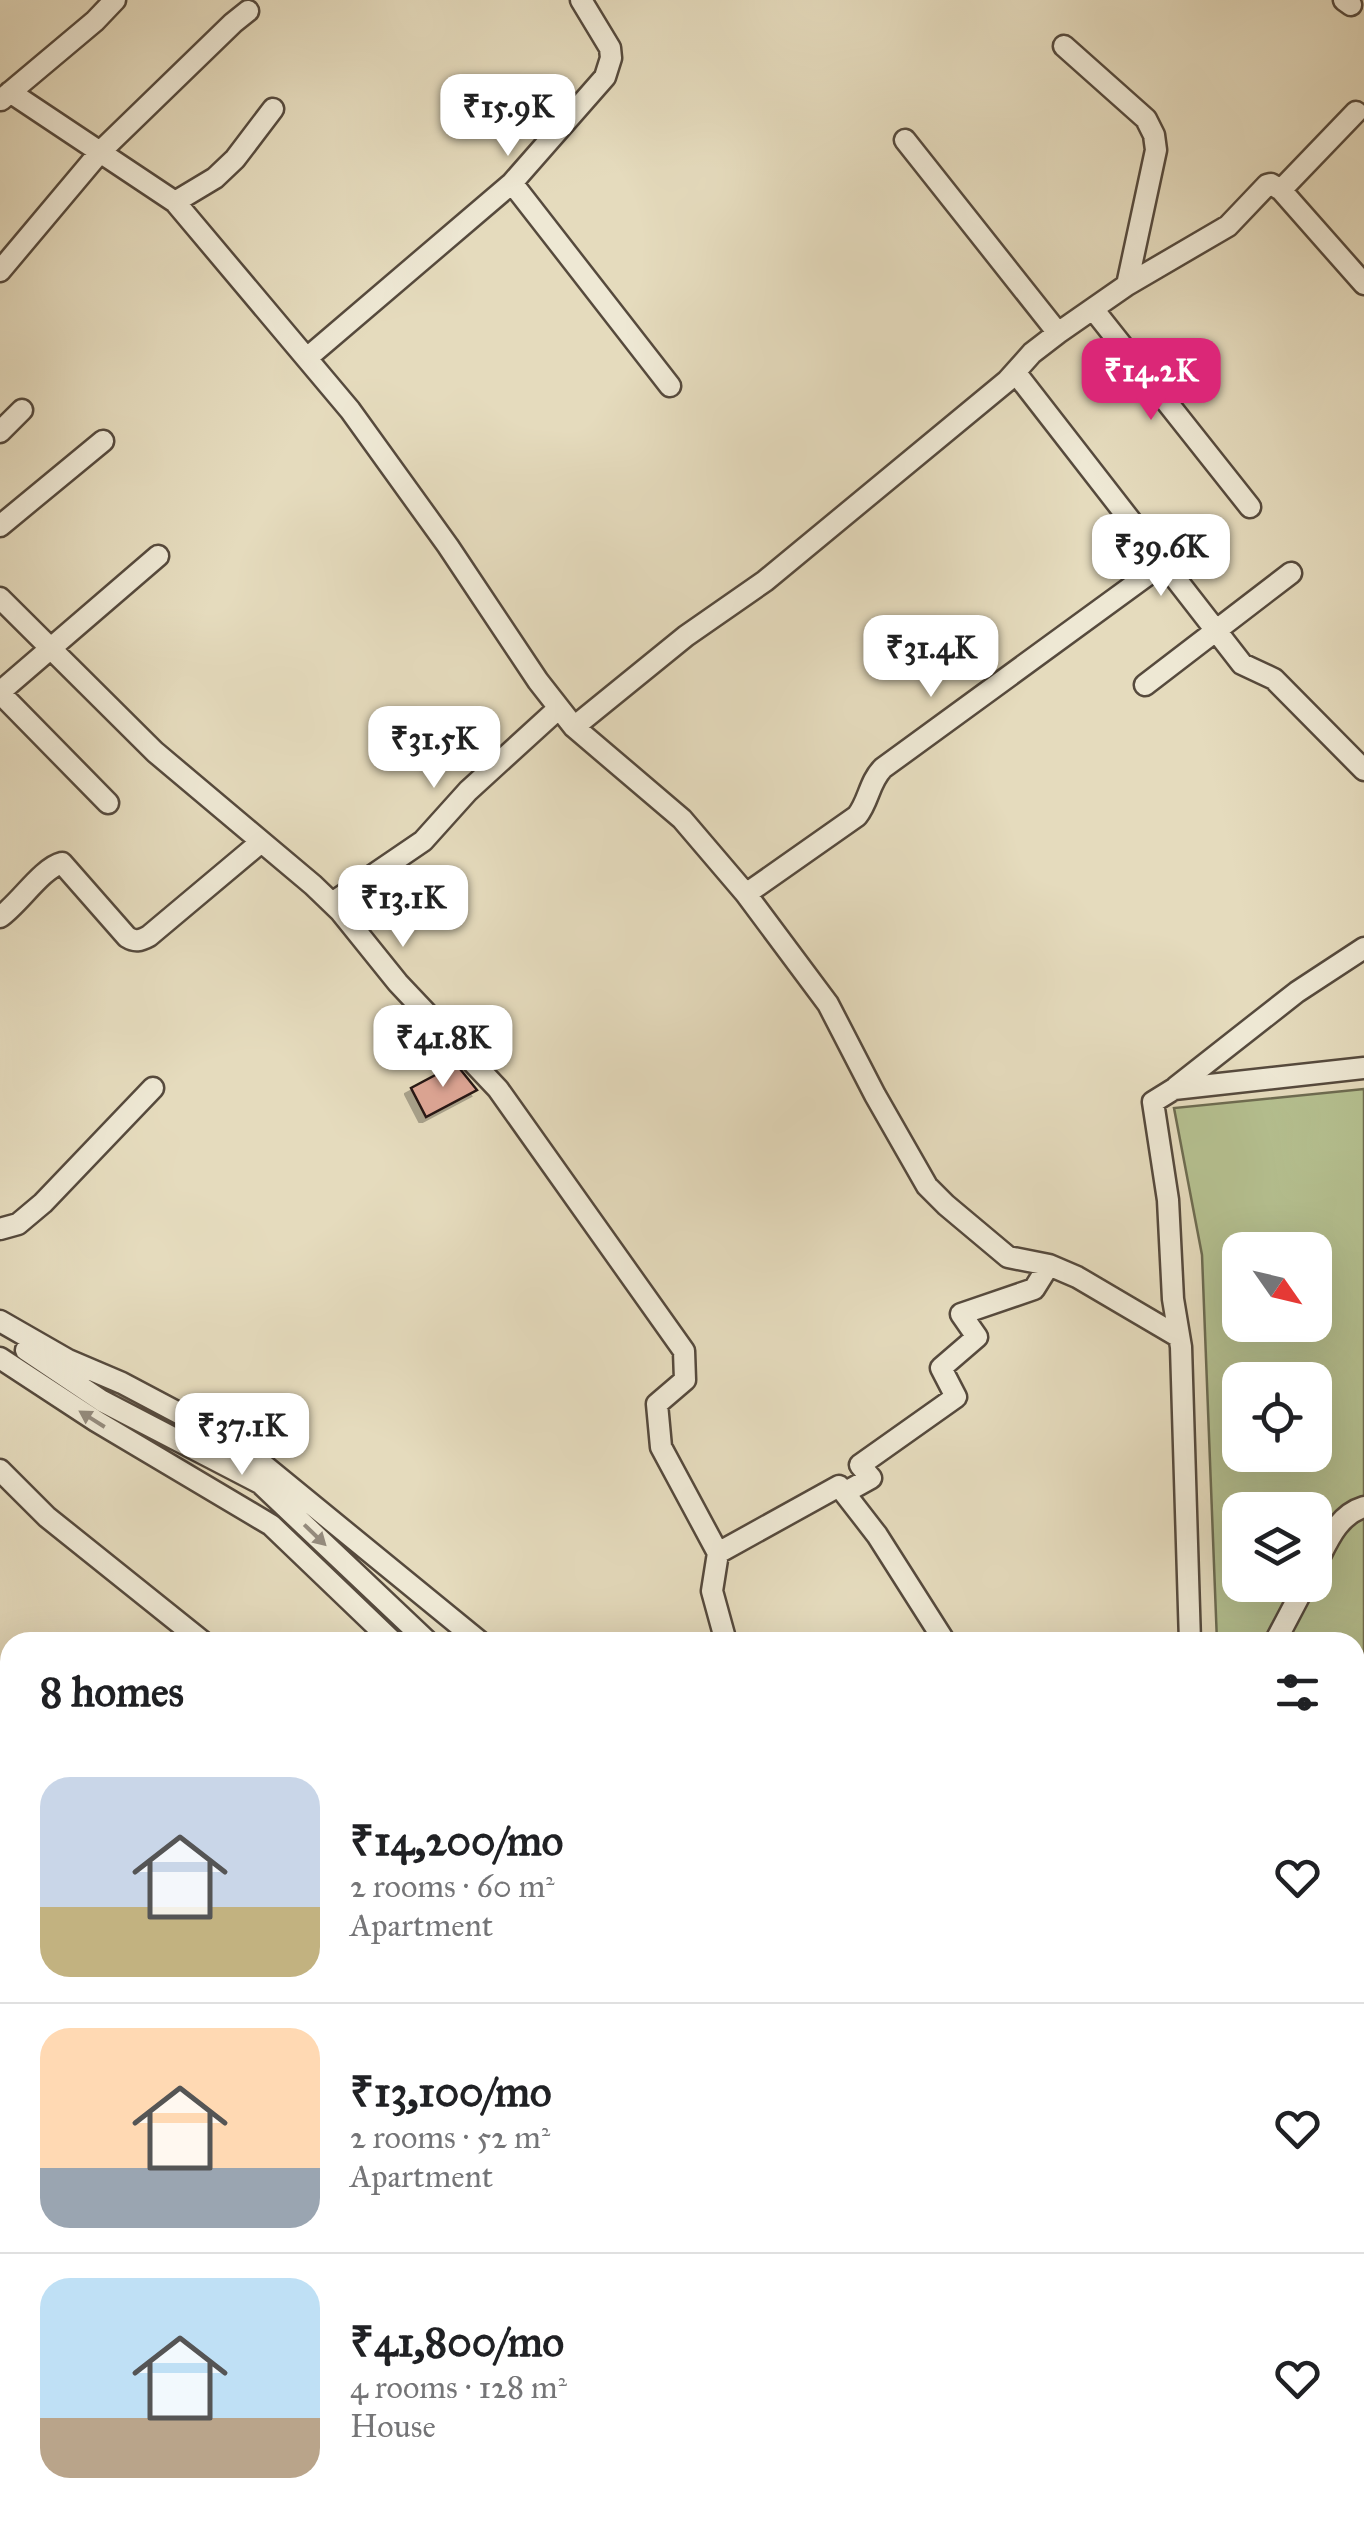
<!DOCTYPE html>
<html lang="en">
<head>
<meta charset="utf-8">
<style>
  :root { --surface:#fff; --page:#f2f2f2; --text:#202124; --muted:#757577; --line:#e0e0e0; --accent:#db2777 }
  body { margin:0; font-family:"IM FELL Great Primer",serif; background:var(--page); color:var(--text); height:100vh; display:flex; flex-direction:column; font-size:38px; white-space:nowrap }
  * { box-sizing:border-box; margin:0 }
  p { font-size:32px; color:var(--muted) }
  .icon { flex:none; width:55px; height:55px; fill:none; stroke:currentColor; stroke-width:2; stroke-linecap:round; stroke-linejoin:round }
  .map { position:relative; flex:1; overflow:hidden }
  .side { position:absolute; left:0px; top:1632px; width:1365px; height:892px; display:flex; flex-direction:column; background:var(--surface); border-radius:30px 30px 0 0; box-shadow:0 10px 40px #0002 }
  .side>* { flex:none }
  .needle { width:65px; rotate:124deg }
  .fabs { position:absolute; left:1222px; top:1232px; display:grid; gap:20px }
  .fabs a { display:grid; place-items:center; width:110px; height:110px; border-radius:20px; background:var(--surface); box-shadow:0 10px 40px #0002; font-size:50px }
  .price { position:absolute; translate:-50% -85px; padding:0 22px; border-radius:20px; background:#fff; color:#222; font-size:32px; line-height:65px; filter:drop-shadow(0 2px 5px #0008) }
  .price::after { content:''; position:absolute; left:50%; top:60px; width:30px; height:22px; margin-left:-15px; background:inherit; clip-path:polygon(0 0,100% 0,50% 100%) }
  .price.selected { background:var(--accent); color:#fff }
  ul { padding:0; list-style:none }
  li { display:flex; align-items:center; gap:30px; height:250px; padding:0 40px }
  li+li { border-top:2px solid var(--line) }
  li span { display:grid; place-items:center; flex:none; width:280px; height:200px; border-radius:30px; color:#555 }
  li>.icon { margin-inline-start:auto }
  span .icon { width:120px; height:120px; fill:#fffc; stroke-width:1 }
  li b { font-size:42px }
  h2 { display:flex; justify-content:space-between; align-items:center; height:120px; padding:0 40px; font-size:42px }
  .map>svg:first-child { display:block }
  .green { fill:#b5c090; stroke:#6e6c51; stroke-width:2.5; fill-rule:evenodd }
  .cemetery { fill:url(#cemetery-stones); stroke:#6e6c51; stroke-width:2.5 }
  .building { fill:#dea696; stroke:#271912; stroke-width:2.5; filter:url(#shadow) }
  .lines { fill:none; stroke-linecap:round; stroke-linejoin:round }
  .minor-casing { stroke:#564a3d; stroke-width:25 }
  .path { stroke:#271912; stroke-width:4; stroke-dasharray:2.5 5; stroke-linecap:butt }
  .minor { stroke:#eee8d4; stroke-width:20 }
  .rail { stroke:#271912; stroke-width:6; stroke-dasharray:18 18; stroke-linecap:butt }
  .oneway { fill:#948b7d }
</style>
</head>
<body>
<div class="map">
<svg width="1364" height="2523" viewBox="0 0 1364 2523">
  <defs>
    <pattern id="cemetery-stones" width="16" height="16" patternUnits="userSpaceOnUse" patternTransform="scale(2.5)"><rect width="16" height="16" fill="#b5c090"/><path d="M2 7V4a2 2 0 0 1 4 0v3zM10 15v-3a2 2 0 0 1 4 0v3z" fill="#9ca47b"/></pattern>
    <filter id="shadow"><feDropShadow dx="-6" dy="6" stdDeviation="0" flood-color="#0004"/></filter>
  </defs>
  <rect width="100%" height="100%" fill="#e5dbbd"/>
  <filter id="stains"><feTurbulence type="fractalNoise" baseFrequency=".002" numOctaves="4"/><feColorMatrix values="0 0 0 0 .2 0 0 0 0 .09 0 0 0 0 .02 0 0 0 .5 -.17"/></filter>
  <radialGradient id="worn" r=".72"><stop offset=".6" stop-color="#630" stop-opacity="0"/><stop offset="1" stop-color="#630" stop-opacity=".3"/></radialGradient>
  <path class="green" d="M1364,1089V1776H1355V1642H1217L1202,1255L1174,1108ZM1240,1250H1315V1325H1240ZM1240,1380H1315V1455H1240ZM1240,1510H1315V1585H1240Z"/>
  <path class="cemetery" d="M670,2515H759L751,2523H677Z"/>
  <path class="building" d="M456,1064L477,1090L426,1117L411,1088Z"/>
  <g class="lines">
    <g class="minor-casing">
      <path id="minor" d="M1344,0L1351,5
        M1064,46L1146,119L1154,135L1156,150L1127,285
        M10,92L175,202L215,178L235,159L273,109
        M1,100L95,21L115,0
        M1356,112L1281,190L1364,284
        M905,140L1058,333
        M512,183L605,77L611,58L610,48L581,0
        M175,202L350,410L448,546L538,681L574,727L682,819L746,894L828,1004L875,1095L927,1186L946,1205L1008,1257L1049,1265L1077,1277L1179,1337
        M0,271L100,152L233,23L248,11
        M1093,309L1250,507
        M307,358L512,183L670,386
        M1015,372L1242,664L1274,679L1364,770
        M0,432L22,410
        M0,526L103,441
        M0,598L155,752L313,885L340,911L398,983L498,1089L684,1351L685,1380L657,1404L661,1447L718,1553L712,1591L726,1642
        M1145,685L1291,573
        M0,692L158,556
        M0,693L108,803
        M574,727L686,636L765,581L1007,381L1032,353L1058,333L1127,285L1228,226L1267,185L1271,184L1281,190
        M746,894L857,816C869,801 869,782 883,768L1164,563
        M332,903L423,841L468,791L559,708
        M0,917C19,904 42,868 62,863L127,937C135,942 140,941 149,936L261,842
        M1176,1087L1297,992L1364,948
        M0,1229L18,1224L43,1203L153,1088
        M0,1321L68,1360L122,1383L239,1445L480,1642
        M26,1350L102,1401L260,1483L428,1642
        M0,1358L96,1421L271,1525L393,1642
        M0,1470L47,1517L203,1642
        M844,1493L871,1478L860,1465L956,1397L941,1368L977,1337L961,1314L1034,1289L1049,1265
        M718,1553L839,1486L877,1535L945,1642
        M1315,1566C1327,1543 1337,1515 1364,1507
        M1190,1642L1181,1347L1173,1299L1168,1200L1153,1102L1174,1089L1364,1068
        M1275,1642L1305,1585
        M1355,1871H1364
        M0,2237L10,2233
        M1355,2264L1364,2270
        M1355,2305L1364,2311
        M1355,2329L1364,2335
        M547,2515L555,2523
        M777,2523L785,2515"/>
    </g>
    <path class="path" d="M0,2380L10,2356"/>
    <use href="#minor" class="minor"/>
    <path class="rail" d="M1355,1830L1364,1829
      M0,2062L10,2058"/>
  </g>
  <defs><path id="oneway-solid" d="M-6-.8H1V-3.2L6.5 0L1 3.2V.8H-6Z" transform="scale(2.5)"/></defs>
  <g class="oneway">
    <use href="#oneway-solid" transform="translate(92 1419) rotate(-148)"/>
    <use href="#oneway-solid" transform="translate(315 1535) rotate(44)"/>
  </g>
  <rect width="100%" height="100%" filter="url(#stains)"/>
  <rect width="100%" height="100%" fill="url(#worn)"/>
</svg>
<div class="fabs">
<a><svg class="needle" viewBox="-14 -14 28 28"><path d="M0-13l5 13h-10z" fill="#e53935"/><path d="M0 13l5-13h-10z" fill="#757577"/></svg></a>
<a><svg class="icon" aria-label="locate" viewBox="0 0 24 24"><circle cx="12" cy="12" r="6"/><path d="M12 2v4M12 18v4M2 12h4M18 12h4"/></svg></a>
<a><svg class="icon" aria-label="layers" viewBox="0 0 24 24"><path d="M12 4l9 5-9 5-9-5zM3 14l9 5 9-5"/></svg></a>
</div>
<b class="price" style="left:508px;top:159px">₹15.9K</b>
<b class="price selected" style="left:1151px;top:423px">₹14.2K</b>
<b class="price" style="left:1161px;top:599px">₹39.6K</b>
<b class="price" style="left:931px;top:700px">₹31.4K</b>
<b class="price" style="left:434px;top:791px">₹31.5K</b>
<b class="price" style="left:403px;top:950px">₹13.1K</b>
<b class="price" style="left:443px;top:1090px">₹41.8K</b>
<b class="price" style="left:242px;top:1478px">₹37.1K</b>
<section class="side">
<h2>8 homes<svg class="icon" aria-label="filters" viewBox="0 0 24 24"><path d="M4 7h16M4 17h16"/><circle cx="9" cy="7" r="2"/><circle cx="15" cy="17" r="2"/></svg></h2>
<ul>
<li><span style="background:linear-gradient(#c9d6e8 65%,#c2b280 0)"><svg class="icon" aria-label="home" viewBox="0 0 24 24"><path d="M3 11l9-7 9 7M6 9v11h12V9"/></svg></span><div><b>₹14,200/mo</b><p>2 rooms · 60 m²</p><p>Apartment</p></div><svg class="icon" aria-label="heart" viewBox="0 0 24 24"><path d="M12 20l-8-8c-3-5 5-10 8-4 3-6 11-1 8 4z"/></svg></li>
<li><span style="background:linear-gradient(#ffd9b3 70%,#9aa5b1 0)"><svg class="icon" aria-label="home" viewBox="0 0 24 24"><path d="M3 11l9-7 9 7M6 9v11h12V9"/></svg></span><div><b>₹13,100/mo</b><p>2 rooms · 52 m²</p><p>Apartment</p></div><svg class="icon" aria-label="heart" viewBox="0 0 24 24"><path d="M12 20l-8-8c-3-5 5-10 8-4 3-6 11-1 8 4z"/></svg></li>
<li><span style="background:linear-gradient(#bfe0f5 70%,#b9a48a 0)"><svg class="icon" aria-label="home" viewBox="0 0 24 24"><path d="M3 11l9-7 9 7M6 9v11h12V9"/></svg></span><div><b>₹41,800/mo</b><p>4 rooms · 128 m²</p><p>House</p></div><svg class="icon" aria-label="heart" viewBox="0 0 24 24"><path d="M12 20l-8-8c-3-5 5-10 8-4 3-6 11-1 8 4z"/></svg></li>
</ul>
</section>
</div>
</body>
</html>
